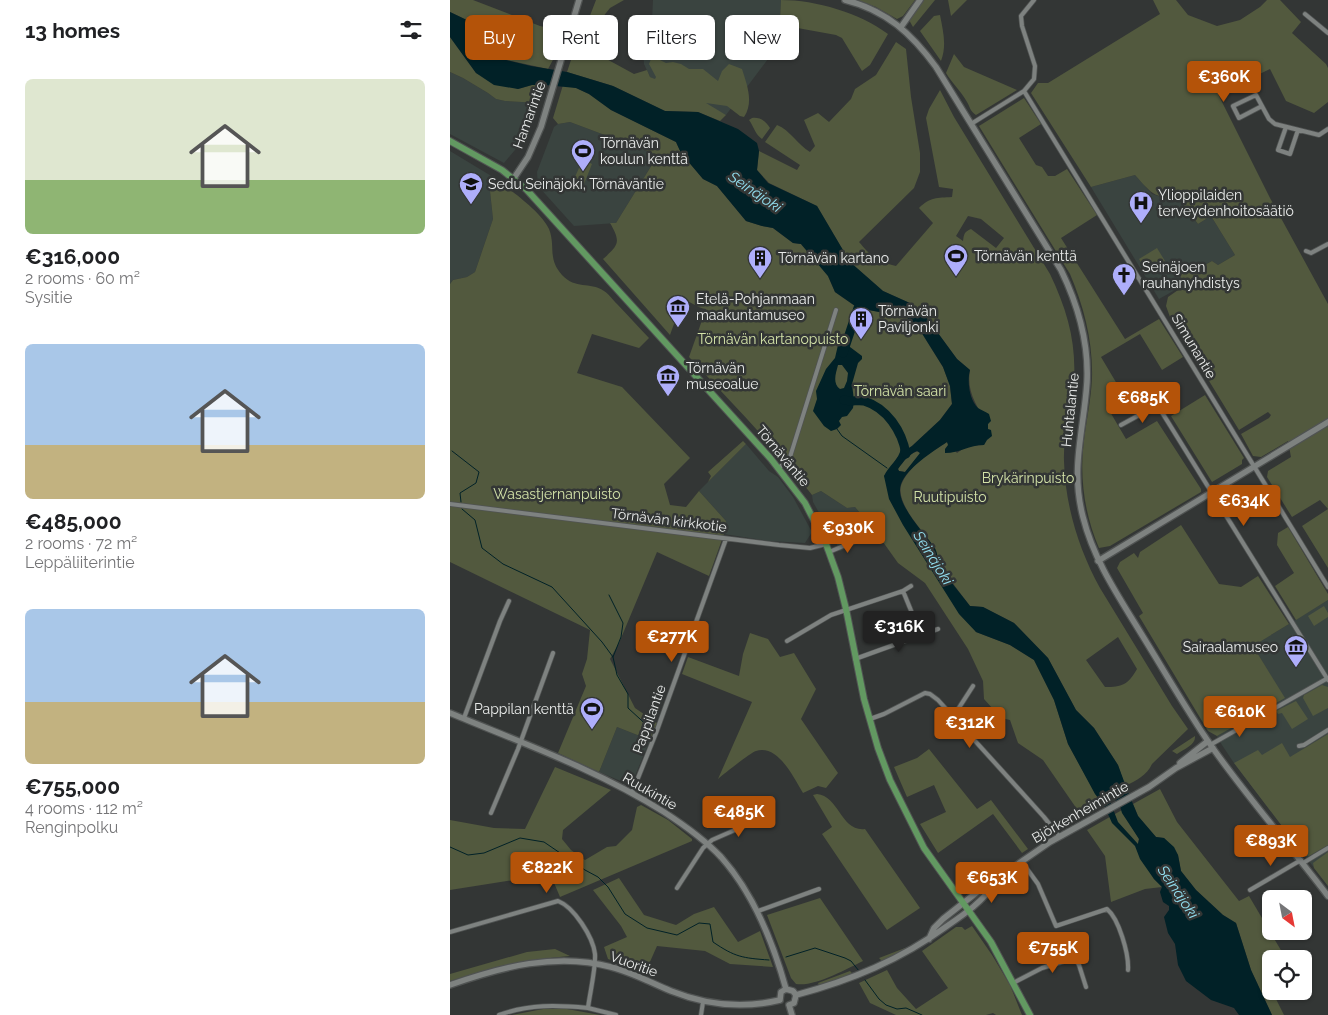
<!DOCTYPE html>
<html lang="en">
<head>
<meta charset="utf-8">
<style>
  :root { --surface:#fff; --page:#f6f6f6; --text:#202124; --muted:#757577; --accent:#b45309 }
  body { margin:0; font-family:Raleway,sans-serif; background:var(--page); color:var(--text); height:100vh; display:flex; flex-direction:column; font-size:19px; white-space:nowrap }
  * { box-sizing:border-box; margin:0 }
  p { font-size:16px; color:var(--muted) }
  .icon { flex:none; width:28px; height:28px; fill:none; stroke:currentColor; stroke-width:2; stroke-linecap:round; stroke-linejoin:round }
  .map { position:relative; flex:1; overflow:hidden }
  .sheet { display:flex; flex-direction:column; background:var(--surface); width:450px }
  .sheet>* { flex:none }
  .banner { position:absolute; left:15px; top:15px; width:475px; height:45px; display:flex; gap:10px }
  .needle { width:32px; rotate:148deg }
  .buttons { position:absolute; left:812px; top:890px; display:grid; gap:10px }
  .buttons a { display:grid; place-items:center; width:50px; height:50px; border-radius:8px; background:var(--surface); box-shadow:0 1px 4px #0004; font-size:25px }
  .price { position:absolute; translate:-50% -42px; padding:0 11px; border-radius:5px; background:var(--accent); color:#fff; font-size:16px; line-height:32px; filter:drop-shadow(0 1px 2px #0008) }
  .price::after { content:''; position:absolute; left:50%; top:30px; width:15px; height:11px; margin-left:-8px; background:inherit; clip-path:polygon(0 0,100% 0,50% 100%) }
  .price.on { background:#222; color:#fff }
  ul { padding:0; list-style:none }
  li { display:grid; align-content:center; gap:10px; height:265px; padding:0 25px }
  li span { display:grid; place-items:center; height:155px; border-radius:8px; color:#555 }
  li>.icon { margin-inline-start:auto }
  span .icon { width:90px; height:90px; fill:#fffc; stroke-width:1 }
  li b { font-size:21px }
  h2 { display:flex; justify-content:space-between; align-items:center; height:60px; padding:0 25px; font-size:21px }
  .chip { padding:0 18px; border-radius:8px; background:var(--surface); box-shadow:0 1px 4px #0004; font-size:18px; line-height:45px }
  .chip.on { background:var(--accent); color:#fff }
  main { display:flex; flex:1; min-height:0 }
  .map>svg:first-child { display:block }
  .built { fill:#3a4440 }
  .green { fill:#52593e; fill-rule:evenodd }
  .water { fill:#012127; fill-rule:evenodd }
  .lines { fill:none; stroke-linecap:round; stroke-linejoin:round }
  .stream { stroke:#012127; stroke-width:1 }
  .river { stroke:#012127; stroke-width:9 }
  .street-casing { stroke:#505352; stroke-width:5.5 }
  .secondary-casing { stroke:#505352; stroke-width:8 }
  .primary-casing { stroke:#505352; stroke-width:8 }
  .street { stroke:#7e8280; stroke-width:4 }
  .secondary { stroke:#7e8280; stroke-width:5.5 }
  .primary { stroke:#629961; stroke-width:6 }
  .labels { text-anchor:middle; stroke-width:5; stroke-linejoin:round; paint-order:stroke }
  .street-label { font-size:14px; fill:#e9ebea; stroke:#333635 }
  .poi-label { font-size:14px; fill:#e9ebea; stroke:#333635; text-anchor:start }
  .park-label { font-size:14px; fill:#d3e2a8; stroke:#333635 }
  .water-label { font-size:15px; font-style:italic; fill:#91ddee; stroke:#333635 }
</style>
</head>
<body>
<main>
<section class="sheet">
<h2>13 homes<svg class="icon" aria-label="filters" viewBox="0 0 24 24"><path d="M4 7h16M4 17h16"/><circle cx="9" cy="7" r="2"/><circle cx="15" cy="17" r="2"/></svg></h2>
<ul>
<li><span style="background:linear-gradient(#dfe7d0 65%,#8fb573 0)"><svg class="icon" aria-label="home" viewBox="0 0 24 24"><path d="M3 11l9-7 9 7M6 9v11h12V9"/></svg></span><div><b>€316,000</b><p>2 rooms · 60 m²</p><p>Sysitie</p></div></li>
<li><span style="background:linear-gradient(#a9c7e8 65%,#c2b280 0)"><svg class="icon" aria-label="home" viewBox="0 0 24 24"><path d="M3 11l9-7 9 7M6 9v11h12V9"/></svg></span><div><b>€485,000</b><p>2 rooms · 72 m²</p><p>Leppäliiterintie</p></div></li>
<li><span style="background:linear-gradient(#a9c7e8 60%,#c2b280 0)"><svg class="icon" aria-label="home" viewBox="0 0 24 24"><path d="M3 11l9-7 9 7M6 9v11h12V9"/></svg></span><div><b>€755,000</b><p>4 rooms · 112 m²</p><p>Renginpolku</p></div></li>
</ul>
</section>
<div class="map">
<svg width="878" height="1015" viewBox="0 0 878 1015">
  <rect width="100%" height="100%" fill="#333635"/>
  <path class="built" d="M203,0H331L330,19L342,27L276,115L200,77L194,64L192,37L202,21Z
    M0,72L13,78L38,93L46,99L55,101L90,103L85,119L75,138L54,163L0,134Z
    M120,122L208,155L166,223L124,226L88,186L87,172L104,127L108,124Z
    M0,151L43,177L40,191L43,219L25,272L17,277L3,280L0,284Z
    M685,175L702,194L711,197L729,200L748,224L761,216L785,255L768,265L762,261L751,267L731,274L730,281L734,285L709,299L641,187Z
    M296,444L319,471L328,477L343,497L362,532L355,543L319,541L274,534L276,521L249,491Z
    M371,491L397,508L405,507L428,535L390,551L379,528L376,525L363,502L362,495Z
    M878,600V886L784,763L772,745L767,736L834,698L803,646Z
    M167,727L200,740L182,783L178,784L149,772Z"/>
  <path class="green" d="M0,0H23L90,26L108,30L104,58L98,69L52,59L36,43L23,23L0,12Z
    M146,0H174L160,8L152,18L140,46V50L184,74L197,70L200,77L205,79L206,77L199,64L201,59L206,58L216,63L223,62L231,64L239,69H253L268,81L272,71L279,64L292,69C297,85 304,102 294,117L290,116L277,106L256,103L276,115L270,121L248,112L215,111L163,86L117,72L125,48L136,26Z
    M331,0C366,0 410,13 438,34L420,65L412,71L392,38L386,35L342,27L330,19Z
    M408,0H465L453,16L447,19L426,7Z
    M473,0H485L463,27L459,20Z
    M498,0H517L501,16Z
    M703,0H726L738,15L767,26L790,20L810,7L817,0H830L851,22L842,33L876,64L878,68V102L864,113L836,101L820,69L768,94L820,198L878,304V509L870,500L842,517L817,477L818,471L841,457L838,441L811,457L803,456L791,434L819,418L821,415L818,412L789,430L720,317L716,306L718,297L731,288L737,289L730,281L731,274L751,267L762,261L768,265L785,255L761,216L748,224L730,200C702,196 703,195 685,175L641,187L581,93L588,83H598L710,14Z
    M490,15C493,31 497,45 491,61L470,31L484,16Z
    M0,37L26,73L68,89L82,85H95L90,103L55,101L46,99L38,93L13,78L0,72Z
    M446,42L456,49L461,97L470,153V172L464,188L409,242C423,258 425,261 446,266L483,223L469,208C480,197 487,198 502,197L503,189L489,187L476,118L479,109L490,90L504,117L600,274C619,314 628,348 623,393C621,415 613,438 614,461C615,505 629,550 650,588L722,706L738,729L702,764C697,775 686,781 675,786L668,765L644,728L626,710L598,658L564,623L533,607L520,606C510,593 500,580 491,566C487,560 488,554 485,548C475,533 443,502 452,483C460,465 481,452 497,442L507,453L517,446L534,445L538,424C527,407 516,391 520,370L507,359L474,314L462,304L433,291L400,262L367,206L319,183L307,170L309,151L347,170L350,165L315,142L327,125C340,130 348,145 360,152L365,146L354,120L368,113L379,122L401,99L405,89L426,75ZM518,216L531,219L554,238L546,248L521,229C514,232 514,234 513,241L506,236ZM668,637L687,669C678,685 672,687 655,687L636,660Z
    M504,54L514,67L567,90L526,115C520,111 520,107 517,102C511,91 502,83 496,73Z
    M113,85L126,88L139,94L161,110L226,142L231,153L253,179L267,186L296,221L312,226L323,228L343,243L351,244L378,276L385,292L408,308L456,317L468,327L493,367L500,386L502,404L490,420L462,446L459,448H451L450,454L434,476L526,632L560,645L584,660L604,700L618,744L649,800L629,812L593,760L568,743L560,720L551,718L534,699L533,681L518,649L475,583L448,563L428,535L405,507L397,508L371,491L362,495C324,446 281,402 239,357L256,309C248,308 241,302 233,299L220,335L153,259C169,245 171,242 160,223H166L208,155L120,122L108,124L103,118Z
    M574,98L591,124L569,138L586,165L592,167L598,176H605L617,169L647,215L611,238L675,339L709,319L733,357L712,370L690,334L651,357L673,394L656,405L676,439L707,421L751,489V492L660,546L649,548C636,518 630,483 633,450C635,426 641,402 642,378C643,341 634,307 620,274L529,126Z
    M302,118C310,117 316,121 320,128L312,139C305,134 304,127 299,120Z
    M133,159L142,164L134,184L124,179Z
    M43,177C59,189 91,211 99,229C106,247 97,258 112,275C126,290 139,281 154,291C159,294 163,300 167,304C178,315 188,327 199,338L189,348L142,334L127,373L172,387L240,458L214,484L220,505L236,507L249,491L276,521L274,534L259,576L207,552L169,643L160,659L185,708L207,723L200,740L167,727L149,772L108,753L136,686L132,674L137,659L140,630L0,562V284L3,280L17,277L25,272L43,219L40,191Z
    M707,248L715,261L697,272L689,259Z
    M755,395L794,458L792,460V464L762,482L721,416Z
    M293,441L296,444L258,482L261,476L258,472Z
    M469,451L470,454L455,472L449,471L448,469C454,460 459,453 469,451Z
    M878,509V568L852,526Z
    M731,525L769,584L791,587L808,576L839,624L803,646L835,698L767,736L758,731L689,616L693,613L667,568L670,562L684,553L688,558L690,552Z
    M838,527L878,594V600L846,620L825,586L844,573L827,545L828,533Z
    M874,606L878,613V617L864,626L858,616Z
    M300,633L318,639L330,657L344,653L366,689L351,719L388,773L376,788L368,786L353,793C344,778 328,744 306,751C300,753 275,773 268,779L302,702L232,674L238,657L289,676L293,654Z
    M872,685L878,687V708L863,716L853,698L854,695Z
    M846,701L858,719L842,729L832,713L828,714L826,711Z
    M878,734V845L859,856L854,855L784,763L808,750L812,755L832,743L840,757Z
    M745,736C746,745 734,749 727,754L722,751Z
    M479,749L527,809L541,800L578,849L572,853L543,814L488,853L470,824L496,812L484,785L457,797L444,767L467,758Z
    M105,767L161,790L113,830L112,839L121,850L135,860L157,847L166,846L182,830L187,807L191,805L218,820L242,839V841L110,897L102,878L83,877L0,890V820L44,828L75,829Z
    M710,789L727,822L789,901L799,896L832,952L825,959H821V962L812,971L834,1015H822L801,970L786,923L773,915L746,890L731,871L728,855L714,838L706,837L688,816L683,804Z
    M367,794C389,796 391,832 415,829L470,908L437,930L372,834L382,827L363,795Z
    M672,810L689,839L687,849L704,879L712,887L695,889L661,902L655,856L637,830Z
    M878,852V886L864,868L863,863Z
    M169,878L194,915L226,925L244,914L264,907L288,942L310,931L323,967L280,964L255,951L207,946L195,973L158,959L154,947L177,937L171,926L143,890Z
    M370,898L413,961C396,969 365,987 346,984L341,978L317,915Z
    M522,926L542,955L560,985L572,1015H546L543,1013L536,1015H446L420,1003L409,983L437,970L447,988L466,1009L498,988L472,951L506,927H512L515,930Z
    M455,948L456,949L432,961L429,958Z
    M105,949L120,956C79,959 40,969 0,981V974L77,952Z
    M400,971L403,974L369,985L368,983Z
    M93,1009H117L150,1015H62Z"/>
  <path class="water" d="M0,12L23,23L36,43L52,59L81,66L117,72L163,86L215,111L248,112L288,129L307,143L309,151L307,170L318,183L367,206L400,262L433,291L462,304L474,314L507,359L520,370C517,381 519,399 528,408C531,410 536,412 539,414L541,421L538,424V429L541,430L542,436L537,440L534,445C519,445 510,453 495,453V449L498,445L497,442C482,452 457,468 451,484C444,503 474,532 484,547C488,553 487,559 490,565C498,579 510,593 520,606L533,607L564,623L598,658L626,710L644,728L668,765L678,792L688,816L706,837L714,838L724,847L728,855L731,871L746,890L773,915L786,923L801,970L822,1015H789L784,1008L761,1000L736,981L728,965L725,944L718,933L714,917L719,910V906L713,902L710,892L712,887L704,879L690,859L685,846L662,823L654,805L645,794L618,744L604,700L584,660L560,645L526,632L509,614L453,525L439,499L434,476C439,465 449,460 451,448L455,446L459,448L462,446L490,420L502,404L500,386L493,367L468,327L456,317L408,308L385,292L378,276L351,244L343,243L323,228L312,226L296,221L267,186L253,179L231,153L226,142L161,110L139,94L126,88L95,85H82L68,89L44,85L26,73L0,37ZM467,451L470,453L455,472L449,471L448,469C454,461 458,455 467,451ZM659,795L669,803L672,813L689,839L688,844L668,822L658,796Z
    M396,344L412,356V359L408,363L402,384L404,401L403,408L397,416L392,417L389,421L391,425L387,429L381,431L374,426L363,411L367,399L366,391L376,369L385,358L388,345ZM388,365H392L398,373L397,381L394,388L390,389C382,383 386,373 388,365Z"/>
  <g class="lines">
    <path class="stream" d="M387,429L392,436L437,468
      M2,451L29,472L26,483L10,493L11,502
      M12,509L25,520L32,548L53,564L102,587L152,642L163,657L167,675L178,694V708L202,730
      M159,595L173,623L171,637L163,657
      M0,847L18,855L34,853L70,838L94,842L135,870L148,877L158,887L175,914L197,928L227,935L249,923L260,924L263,942C285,957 292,958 319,960
      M336,957L365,948L395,958L401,961L409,971
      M415,980L429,999L436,1005L447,1009L456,1008L472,1015"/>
    <path class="river" d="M393,353L408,308
      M394,400C401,402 407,400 414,401C437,408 452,431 456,454"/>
    <g class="street-casing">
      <path id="street" d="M855,14L878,33
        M574,91L878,587
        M812,106L789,118L783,106L806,95L819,119L825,124L869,135L878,129
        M521,124L574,91L584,79L585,66L572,26L571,16L584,0
        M836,127L828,150L840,154L848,130
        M856,251L861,253L878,244
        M695,385L878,680
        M671,425L691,414L709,408
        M329,468L340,457L386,310
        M0,504L329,545L360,548L376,544
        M379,552L410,539
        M453,591L471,635
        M337,641L381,615L453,591L461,586
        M405,659L488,629
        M503,717L523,686
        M14,718L50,621L59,601
        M420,719L434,714L475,693L480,694L488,700L594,817L609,836
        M760,745L878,678
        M849,746L854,745L878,730
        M182,793L206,733L276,539
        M41,813L68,749L103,653
        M572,862L588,884L606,926L657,909C669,919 679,954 678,970
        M853,863L878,848
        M227,888L253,848L262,840L310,819
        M800,890L851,860
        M308,911L369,889
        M0,932L108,901C124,907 143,937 145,954C146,968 140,992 138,1008C107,1005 79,1004 49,1015
        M563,983L592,968L621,959L627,961L629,965L636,987
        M138,1008L166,1015
        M251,1015L253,1002"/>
    </g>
    <g class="secondary-casing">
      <path id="secondary" d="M395,0C436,10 462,34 486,67L611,270C628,305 639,342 637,382C634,430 620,468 633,517C644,561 669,597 692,635C715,672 737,711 762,747C798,798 840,846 878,896
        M451,27L470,0
        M64,178L78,157L91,127L129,0
        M648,561L878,422
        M0,713C72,743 148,770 214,812C234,825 254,839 271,857C304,894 323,942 336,989
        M730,763L758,741
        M479,939L484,928L493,919L526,893L600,842L699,787L726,768L763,748
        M0,985C51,967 107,952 161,967C182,972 201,983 221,991C256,1005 293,1009 330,1000
        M336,989L343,991L346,995L344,1003L339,1005
        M346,995C402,980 450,960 497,926C516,913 532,902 545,883
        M330,1000L331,992L336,989
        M339,1005L342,1015"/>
    </g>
    <g class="primary-casing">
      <path id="primary" d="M0,141L52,170L76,189L321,459L355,503L376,544L388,577L396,609L414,699L428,748L440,780L474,848L541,942L580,1015"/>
    </g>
    <use href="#street" class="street"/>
    <use href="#secondary" class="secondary"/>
    <use href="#primary" class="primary"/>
  </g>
  <defs>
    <g id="stadium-pin" transform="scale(1.25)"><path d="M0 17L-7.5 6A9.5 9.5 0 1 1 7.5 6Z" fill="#aeaefb" stroke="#333635"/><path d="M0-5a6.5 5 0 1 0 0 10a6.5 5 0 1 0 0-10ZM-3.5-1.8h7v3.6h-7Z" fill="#111"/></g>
    <g id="school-pin" transform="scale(1.25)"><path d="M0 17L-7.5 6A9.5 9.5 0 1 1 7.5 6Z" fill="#aeaefb" stroke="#333635"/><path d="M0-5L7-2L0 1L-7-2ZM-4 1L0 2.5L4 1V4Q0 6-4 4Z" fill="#111"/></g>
    <g id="hospital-pin" transform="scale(1.25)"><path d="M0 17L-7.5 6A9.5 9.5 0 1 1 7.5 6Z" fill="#aeaefb" stroke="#333635"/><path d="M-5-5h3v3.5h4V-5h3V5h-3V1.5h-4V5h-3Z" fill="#111"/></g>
    <g id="building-pin" transform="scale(1.25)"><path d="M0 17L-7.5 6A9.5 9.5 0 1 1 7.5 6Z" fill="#aeaefb" stroke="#333635"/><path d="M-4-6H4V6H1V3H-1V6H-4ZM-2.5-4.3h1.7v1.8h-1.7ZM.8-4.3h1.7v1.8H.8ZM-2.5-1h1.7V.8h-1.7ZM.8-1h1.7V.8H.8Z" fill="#111"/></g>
    <g id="church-pin" transform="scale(1.25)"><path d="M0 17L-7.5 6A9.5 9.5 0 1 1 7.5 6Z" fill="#aeaefb" stroke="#333635"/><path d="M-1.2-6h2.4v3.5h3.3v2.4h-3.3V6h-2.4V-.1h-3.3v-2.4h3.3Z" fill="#111"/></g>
    <g id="museum-pin" transform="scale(1.25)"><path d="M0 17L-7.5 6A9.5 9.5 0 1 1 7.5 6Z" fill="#aeaefb" stroke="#333635"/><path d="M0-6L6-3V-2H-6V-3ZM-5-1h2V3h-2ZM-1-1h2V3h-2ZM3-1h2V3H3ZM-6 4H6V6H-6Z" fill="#111"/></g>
  </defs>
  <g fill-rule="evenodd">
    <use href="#stadium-pin" x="133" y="151"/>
    <use href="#school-pin" x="21" y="184"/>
    <use href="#hospital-pin" x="691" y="203"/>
    <use href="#stadium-pin" x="506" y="256"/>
    <use href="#building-pin" x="310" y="258"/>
    <use href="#church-pin" x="674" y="275"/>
    <use href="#museum-pin" x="228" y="307"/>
    <use href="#building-pin" x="411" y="319"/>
    <use href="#museum-pin" x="218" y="376"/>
    <use href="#museum-pin" x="846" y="647"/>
    <use href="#stadium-pin" x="142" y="709"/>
  </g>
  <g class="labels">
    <g class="street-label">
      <text transform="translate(79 115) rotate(-70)" y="5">Hamarintie</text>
      <text transform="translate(744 346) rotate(59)" y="5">Simunantie</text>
      <text transform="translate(620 410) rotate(-84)" y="5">Huhtalantie</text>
      <text transform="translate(333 456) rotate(50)" y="5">Törnäväntie</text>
      <text transform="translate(219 520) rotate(7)" y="5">Törnävän kirkkotie</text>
      <text transform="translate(199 719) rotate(-70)" y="5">Pappilantie</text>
      <text transform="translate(200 791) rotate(30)" y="5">Ruukintie</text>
      <text transform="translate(630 812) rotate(-30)" y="5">Björkenheimintie</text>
      <text transform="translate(184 964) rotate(20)" y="5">Vuoritie</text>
    </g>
    <g class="poi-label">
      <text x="150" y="148">Törnävän<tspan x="150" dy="16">koulun kenttä</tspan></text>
      <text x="38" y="189">Sedu Seinäjoki, Törnäväntie</text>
      <text x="708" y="200">Ylioppilaiden<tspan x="708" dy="16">terveydenhoitosäätiö</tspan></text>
      <text x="524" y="261">Törnävän kenttä</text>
      <text x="328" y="263">Törnävän kartano</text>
      <text x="692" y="272">Seinäjoen<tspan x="692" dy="16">rauhanyhdistys</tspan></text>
      <text x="246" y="304">Etelä-Pohjanmaan<tspan x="246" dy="16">maakuntamuseo</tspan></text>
      <text x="428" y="316">Törnävän<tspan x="428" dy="16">Paviljonki</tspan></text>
      <text x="236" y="373">Törnävän<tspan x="236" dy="16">museoalue</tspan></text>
      <text x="828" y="652" text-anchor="end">Sairaalamuseo</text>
      <text x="124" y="714" text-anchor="end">Pappilan kenttä</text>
    </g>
    <g class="park-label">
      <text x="323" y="344">Törnävän kartanopuisto</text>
      <text x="450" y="396">Törnävän saari</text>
      <text x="578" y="483">Brykärinpuisto</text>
      <text x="107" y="499">Wasastjernanpuisto</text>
      <text x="500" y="502">Ruutipuisto</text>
    </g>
    <g class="water-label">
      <text transform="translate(305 192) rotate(34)" y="5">Seinäjoki</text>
      <text transform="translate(483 558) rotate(58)" y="5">Seinäjoki</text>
      <text transform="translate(728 892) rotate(56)" y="5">Seinäjoki</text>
    </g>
  </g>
</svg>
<div class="buttons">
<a><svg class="needle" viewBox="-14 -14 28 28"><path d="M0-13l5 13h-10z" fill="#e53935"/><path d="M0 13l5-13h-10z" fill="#757577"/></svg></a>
<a><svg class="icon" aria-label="locate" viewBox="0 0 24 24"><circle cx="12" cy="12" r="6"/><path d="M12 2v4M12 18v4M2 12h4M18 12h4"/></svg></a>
</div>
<b class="price" style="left:774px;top:103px">€360K</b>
<b class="price" style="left:693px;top:424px">€685K</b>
<b class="price" style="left:794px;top:527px">€634K</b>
<b class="price" style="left:398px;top:554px">€930K</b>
<b class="price on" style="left:449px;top:653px">€316K</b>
<b class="price" style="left:222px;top:663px">€277K</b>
<b class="price" style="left:790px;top:738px">€610K</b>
<b class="price" style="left:520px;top:749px">€312K</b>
<b class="price" style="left:289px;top:838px">€485K</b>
<b class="price" style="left:821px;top:867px">€893K</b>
<b class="price" style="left:97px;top:894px">€822K</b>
<b class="price" style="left:542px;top:904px">€653K</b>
<b class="price" style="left:603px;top:974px">€755K</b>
<div class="banner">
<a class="chip on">Buy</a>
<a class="chip">Rent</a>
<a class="chip">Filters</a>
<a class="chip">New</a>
</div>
</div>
</main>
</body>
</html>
